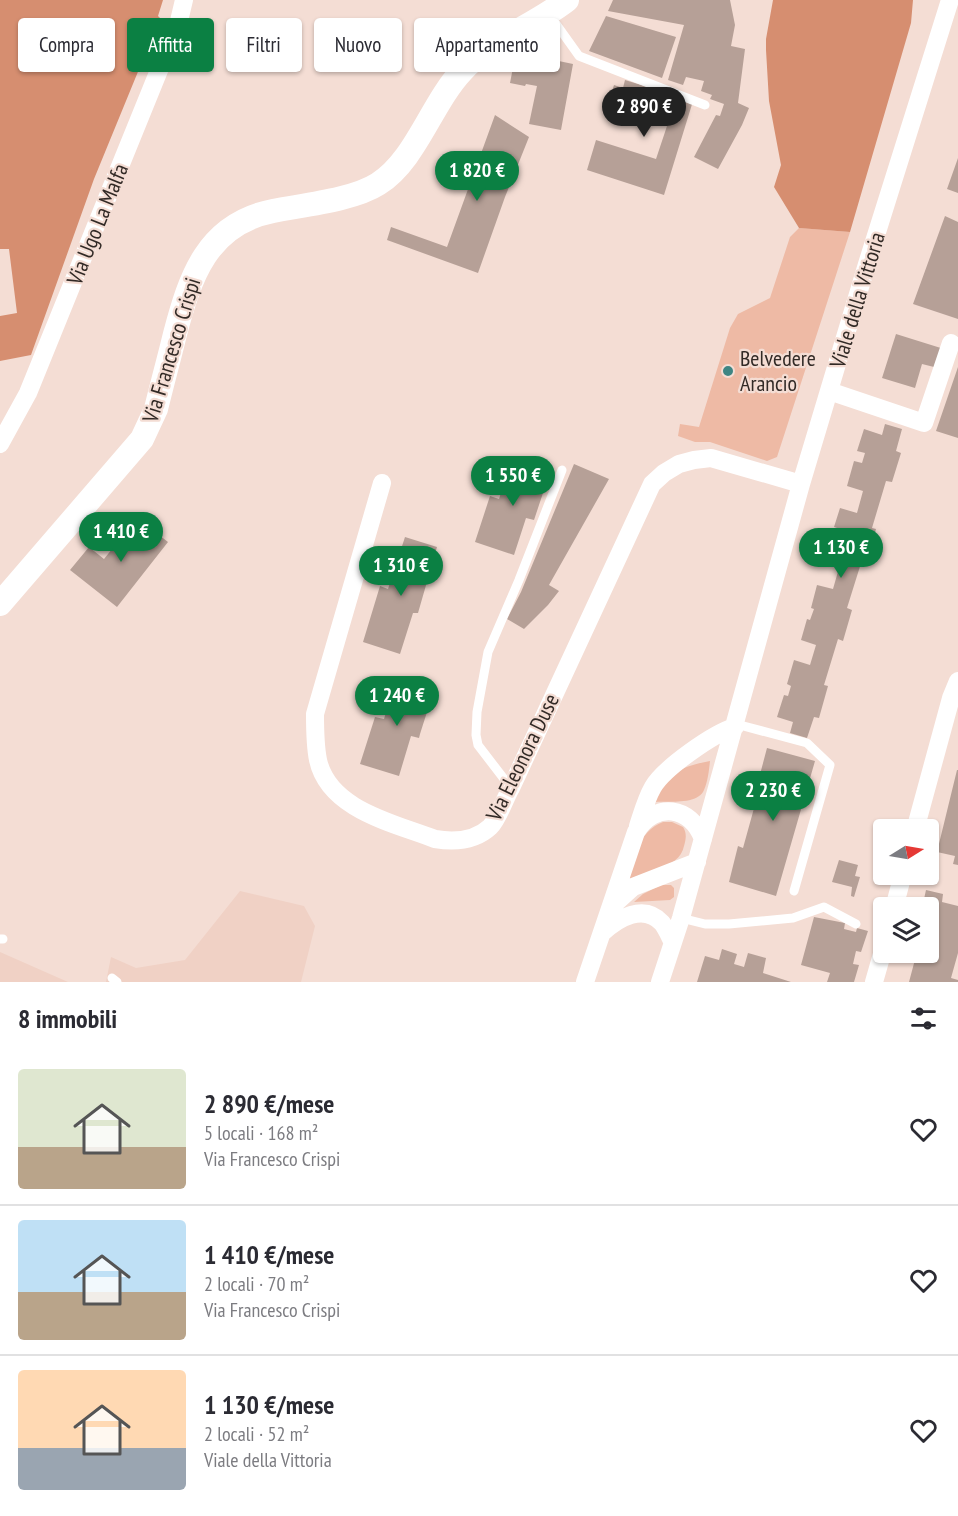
<!DOCTYPE html>
<html lang="it">
<head>
<meta charset="utf-8">
<style>
  :root { --surface:#fff; --page:#f7f7f7; --text:#2b2b33; --muted:#7c7c81; --line:#e1e1e2; --accent:#0b8043 }
  body { margin:0; font-family:"PT Sans Narrow",sans-serif; background:var(--page); color:var(--text); height:100vh; display:flex; flex-direction:column; font-size:22px; white-space:nowrap }
  * { box-sizing:border-box; margin:0 }
  p { font-size:20px; color:var(--muted) }
  .icon { flex:none; width:33px; height:33px; fill:none; stroke:currentColor; stroke-width:2; stroke-linecap:round; stroke-linejoin:round }
  .map { position:relative; height:982px; overflow:hidden }
  .drawer { display:flex; flex-direction:column; background:var(--surface); flex:1 }
  .drawer>* { flex:none }
  .guide { position:absolute; left:18px; top:18px; width:600px; height:54px; display:flex; gap:12px }
  .needle { width:39px; rotate:79deg }
  .buttons { position:absolute; left:873px; top:819px; display:grid; gap:12px }
  .buttons a { display:grid; place-items:center; width:66px; height:66px; border-radius:6px; background:var(--surface); box-shadow:0 2px 4px #0004; font-size:30px }
  .price { position:absolute; translate:-50% -51px; padding:0 14px; border-radius:21px; background:var(--accent); color:#fff; font-size:20px; line-height:39px; filter:drop-shadow(0 2px 3px #0008) }
  .price::after { content:''; position:absolute; left:50%; top:36px; width:18px; height:14px; margin-left:-9px; background:inherit; clip-path:polygon(0 0,100% 0,50% 100%) }
  .price.on { background:#222; color:#fff }
  ul { padding:0; list-style:none }
  li { display:flex; align-items:center; gap:18px; height:150px; padding:0 18px }
  li+li { border-top:2px solid var(--line) }
  li span { display:grid; place-items:center; flex:none; width:168px; height:120px; border-radius:6px; color:#555 }
  li>.icon { margin-inline-start:auto }
  span .icon { width:72px; height:72px; fill:#fffc; stroke-width:1 }
  li b { font-size:26px }
  h2 { display:flex; justify-content:space-between; align-items:center; height:72px; padding:0 18px; font-size:26px }
  .pill { padding:0 21px; border-radius:6px; background:var(--surface); box-shadow:0 2px 4px #0004; font-size:21px; line-height:54px }
  .pill.on { background:var(--accent); color:#fff }
  .map>svg:first-child { display:block }
  .built { fill:#f0d1c5 }
  .green { fill:#eebaa5 }
  .forest { fill:#d68e70 }
  .building { fill:#b6a097 }
  .lines { fill:none; stroke-linecap:round; stroke-linejoin:round }
  .lane { stroke:#fff; stroke-width:9 }
  .street { stroke:#fff; stroke-width:18 }
  .secondary { stroke:#fff; stroke-width:24 }
  .poi-dot { fill:#3e8583; stroke:#f4ddd4; stroke-width:2 }
  .labels { text-anchor:middle; stroke-width:4.5; stroke-linejoin:round; paint-order:stroke }
  .street-label { font-size:22px; fill:#322a26; stroke:#f4ddd4 }
  .poi-label { font-size:22px; fill:#322a26; stroke:#f4ddd4; text-anchor:start }
</style>
</head>
<body>
<div class="map">
<svg width="958" height="982" viewBox="0 0 958 982">
  <rect width="100%" height="100%" fill="#f4ddd4"/>
  <path class="built" d="M240,891L304,906L315,926L301,982H106L111,957L136,968L185,960Z
    M0,952L68,982H0Z"/>
  <path class="green" d="M799,228L850,232L777,457L767,461L710,442H695L678,436L680,424L699,427L730,328L738,314L770,298L790,237Z
    M710,761C709,770 708,781 704,790C698,805 668,801 654,802C668,773 679,767 710,761Z
    M663,822H672L683,827C687,833 686,839 684,846C679,870 645,870 627,881C634,859 638,831 663,822Z
    M661,885H671L674,888V897L670,900L634,902L643,894Z"/>
  <path class="forest" d="M0,0H163L158,16L160,18L94,179L31,355L0,361V316L17,313L9,249H0Z
    M773,0H913L911,23L850,232L799,228L774,187L781,165L769,101L766,50V39Z"/>
  <path class="building" d="M613,0H730L735,25L731,46L745,49L738,103L749,108L742,125L718,169L694,157L716,115L720,116L724,104L710,99L712,95L701,91L704,81L686,77L683,85L668,80L684,25L608,11Z
    M606,16L676,37L662,78L589,51Z
    M516,52L573,64L561,130L529,124L537,86L526,84L525,86L510,83Z
    M625,80L693,101L664,195L587,170L596,140L656,159L667,126L607,107L614,85L623,88Z
    M495,115L529,137L505,197L478,273L387,240L391,227L447,247Z
    M958,158V193L947,189Z
    M945,216L958,222V319L913,304Z
    M896,334L944,349L938,368L922,364L915,388L882,378Z
    M958,367V438L936,431Z
    M885,424L902,429L896,451L901,453L892,482L886,481L872,528L876,529L866,562L862,560L847,608L852,610L843,641L838,639L824,685L828,686L819,718L814,717L807,738L790,733L793,722L777,717L784,695L788,696L791,686L787,684L794,660L810,665L816,645L801,640L807,619L810,620L814,609L811,608L817,585L833,589L839,568L823,564L831,538L837,540L840,529L834,527L840,508L857,513L863,491L847,486L854,461L862,463L865,453L857,451L864,429L882,435Z
    M512,459L550,472L534,520L526,518L514,555L475,542L490,496L499,499Z
    M574,464L609,479L549,585L559,591L548,605L524,629L507,619L521,592Z
    M137,518L168,542L117,607L70,570L89,547L104,559Z
    M405,537L437,547L418,613H413L400,654L363,642L380,586L388,589Z
    M396,678L434,690L420,734L419,738L411,736L399,776L360,764L375,717L384,719Z
    M767,748L815,761L776,896L729,882L738,846L743,848L761,783L758,782Z
    M957,770H958V865L953,864L955,856L937,852Z
    M839,860L858,865L855,876L860,877L854,897L851,896L852,887L832,882Z
    M926,890L943,894L942,902L958,906V953L951,978L958,980V982H909L917,952H928V908H922Z
    M814,917L845,923L844,929L856,932L857,928L868,931L861,952L856,951L853,964L859,965L854,982H827L830,973L801,965Z
    M722,949L737,954L734,964L744,967L748,953L766,958L763,973L791,982H697L705,956L719,960Z"/>
  <g class="lines">
    <path class="lane" d="M549,14L579,56L705,105
      M736,724L807,743L830,765L794,891
      M511,788L478,745L476,735L477,712L488,652L519,580L562,470
      M681,918L705,924H729L793,918L824,907L856,924
      M0,939H3
      M112,978L117,982"/>
    <path class="street" d="M829,391L924,423L951,343
      M0,444L28,393L179,21L184,0
      M382,483L315,714C315,730 315,745 318,760C329,810 394,823 435,839C453,842 475,841 490,827C499,818 504,800 511,788L652,484L664,473L679,464L694,460L711,458L801,484
      M638,826C642,814 646,799 653,787C664,768 714,733 735,727
      M915,830L951,698L958,681
      M612,906L633,887L697,862
      M894,908L903,874
      M602,933C618,918 644,903 662,923C666,928 669,935 672,941
      M585,982L636,832C655,801 691,806 703,839
      M660,982L681,918L801,484L867,264L950,0
      M874,982L884,947"/>
    <path class="secondary" d="M0,604L142,439L156,409C162,384 169,359 175,334C190,277 207,224 273,211C303,205 353,200 378,184C416,160 431,104 462,71C489,41 534,26 567,0"/>
  </g>
  <circle class="poi-dot" cx="728" cy="371" r="6"/>
  <g class="labels">
    <g class="street-label">
      <text transform="translate(97 224) rotate(-68)" y="8">Via Ugo La Malfa</text>
      <text transform="translate(857 300) rotate(-73)" y="8">Viale della Vittoria</text>
      <text transform="translate(171 350) rotate(-73)" y="8">Via Francesco Crispi</text>
      <text transform="translate(522 757) rotate(-64)" y="8">Via Eleonora Duse</text>
    </g>
    <g class="poi-label">
      <text x="740" y="366">Belvedere<tspan x="740" dy="25">Arancio</tspan></text>
    </g>
  </g>
</svg>
<div class="buttons">
<a><svg class="needle" viewBox="-14 -14 28 28"><path d="M0-13l5 13h-10z" fill="#e53935"/><path d="M0 13l5-13h-10z" fill="#7c7c81"/></svg></a>
<a><svg class="icon" aria-label="layers" viewBox="0 0 24 24"><path d="M12 4l9 5-9 5-9-5zM3 14l9 5 9-5"/></svg></a>
</div>
<b class="price on" style="left:644px;top:138px">2 890 €</b>
<b class="price" style="left:477px;top:202px">1 820 €</b>
<b class="price" style="left:513px;top:507px">1 550 €</b>
<b class="price" style="left:121px;top:563px">1 410 €</b>
<b class="price" style="left:841px;top:579px">1 130 €</b>
<b class="price" style="left:401px;top:597px">1 310 €</b>
<b class="price" style="left:397px;top:727px">1 240 €</b>
<b class="price" style="left:773px;top:822px">2 230 €</b>
<div class="guide">
<a class="pill">Compra</a>
<a class="pill on">Affitta</a>
<a class="pill">Filtri</a>
<a class="pill">Nuovo</a>
<a class="pill">Appartamento</a>
</div>
</div>
<section class="drawer">
<h2>8 immobili<svg class="icon" aria-label="filters" viewBox="0 0 24 24"><path d="M4 7h16M4 17h16"/><circle cx="9" cy="7" r="2"/><circle cx="15" cy="17" r="2"/></svg></h2>
<ul>
<li><span style="background:linear-gradient(#dfe7d0 65%,#b9a48a 0)"><svg class="icon" aria-label="home" viewBox="0 0 24 24"><path d="M3 11l9-7 9 7M6 9v11h12V9"/></svg></span><div><b>2 890 €/mese</b><p>5 locali · 168 m²</p><p>Via Francesco Crispi</p></div><svg class="icon" aria-label="heart" viewBox="0 0 24 24"><path d="M12 20l-8-8c-3-5 5-10 8-4 3-6 11-1 8 4z"/></svg></li>
<li><span style="background:linear-gradient(#bfe0f5 60%,#b9a48a 0)"><svg class="icon" aria-label="home" viewBox="0 0 24 24"><path d="M3 11l9-7 9 7M6 9v11h12V9"/></svg></span><div><b>1 410 €/mese</b><p>2 locali · 70 m²</p><p>Via Francesco Crispi</p></div><svg class="icon" aria-label="heart" viewBox="0 0 24 24"><path d="M12 20l-8-8c-3-5 5-10 8-4 3-6 11-1 8 4z"/></svg></li>
<li><span style="background:linear-gradient(#ffd9b3 65%,#9aa5b1 0)"><svg class="icon" aria-label="home" viewBox="0 0 24 24"><path d="M3 11l9-7 9 7M6 9v11h12V9"/></svg></span><div><b>1 130 €/mese</b><p>2 locali · 52 m²</p><p>Viale della Vittoria</p></div><svg class="icon" aria-label="heart" viewBox="0 0 24 24"><path d="M12 20l-8-8c-3-5 5-10 8-4 3-6 11-1 8 4z"/></svg></li>
</ul>
</section>
</body>
</html>
